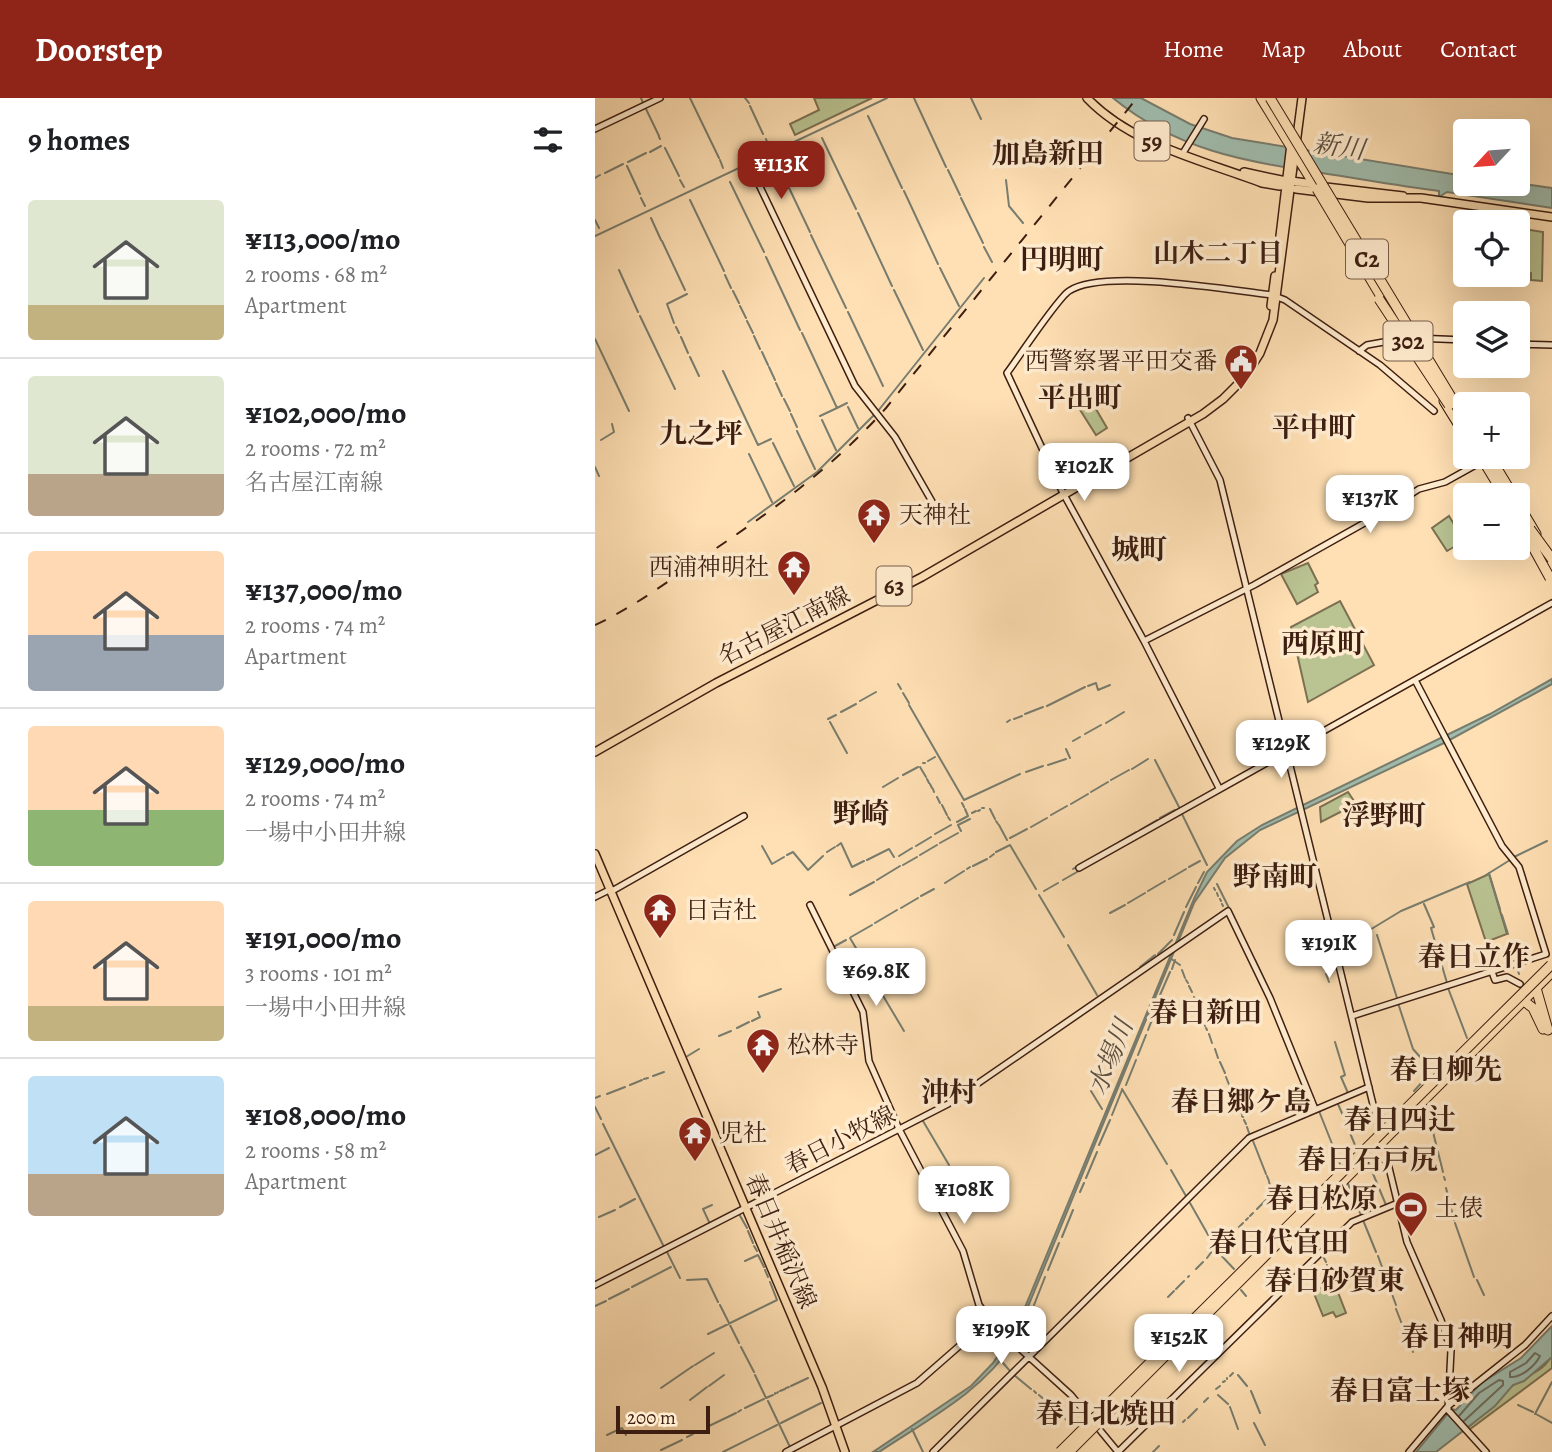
<!DOCTYPE html>
<html lang="en">
<head>
<meta charset="utf-8">
<style>
  :root { --surface:#fff; --page:#f6f6f6; --text:#202124; --muted:#757577; --line:#e0e0e0; --accent:#8f2418 }
  body { margin:0; font-family:Alegreya,"Noto Serif JP",serif; background:var(--page); color:var(--text); height:100vh; display:flex; flex-direction:column; font-size:26px; white-space:nowrap }
  * { box-sizing:border-box; margin:0 }
  p { font-size:23px; color:var(--muted) }
  .icon { flex:none; width:38px; height:38px; fill:none; stroke:currentColor; stroke-width:2; stroke-linecap:round; stroke-linejoin:round }
  .map { position:relative; flex:1; overflow:hidden }
  .side { display:flex; flex-direction:column; background:var(--surface); width:595px }
  .side>* { flex:none }
  .needle { width:46px; rotate:244deg }
  .buttons { position:absolute; left:858px; top:21px; display:grid; gap:14px }
  .buttons a { display:grid; place-items:center; width:77px; height:77px; border-radius:7px; background:var(--surface); box-shadow:0 7px 28px #0002; font-size:35px }
  .scale { position:absolute; left:21px; bottom:18px; width:94px; box-sizing:border-box; padding-left:7px; border:4px solid #3d1e11; border-top:0; font-size:19px; line-height:24px; white-space:nowrap; color:#3d1e11; -webkit-text-stroke:5px #ffebce; paint-order:stroke }
  .price { position:absolute; translate:-50% -60px; padding:0 16px; border-radius:14px; background:#fff; color:#222; font-size:23px; line-height:46px; filter:drop-shadow(0 2px 4px #0008) }
  .price::after { content:''; position:absolute; left:50%; top:42px; width:21px; height:16px; margin-left:-10px; background:inherit; clip-path:polygon(0 0,100% 0,50% 100%) }
  .price.on { background:var(--accent); color:#fff }
  ul { padding:0; list-style:none }
  li { display:flex; align-items:center; gap:21px; height:175px; padding:0 28px }
  li+li { border-top:2px solid var(--line) }
  li span { display:grid; place-items:center; flex:none; width:196px; height:140px; border-radius:7px; color:#555 }
  li>.icon { margin-inline-start:auto }
  span .icon { width:84px; height:84px; fill:#fffc; stroke-width:1 }
  li b { font-size:30px }
  h2 { display:flex; justify-content:space-between; align-items:center; height:84px; padding:0 28px; font-size:30px }
  header { display:flex; align-items:center; gap:42px; box-sizing:border-box; height:98px; padding:0 35px; background:var(--accent); color:#fff }
  header strong { font-size:33px }
  nav { display:flex; gap:38px; margin-inline-start:auto; font-size:24px }
  main { display:flex; flex:1; min-height:0 }
  .map>svg:first-child { display:block }
  .green { fill:#bac392; stroke:#7c7052; stroke-width:2 }
  .water { fill:#a0bdae; stroke:#787d6f; stroke-width:2 }
  .lines { fill:none; stroke-linecap:round; stroke-linejoin:round }
  .shore { stroke:#6e6e60; stroke-width:2 }
  .stream { stroke:#787d6f; stroke-width:2 }
  .secondary-casing { stroke:#3d1e11; stroke-width:8 }
  .primary-casing { stroke:#3d1e11; stroke-width:10 }
  .highway-casing { stroke:#3d1e11; stroke-width:11 }
  .secondary { stroke:#ffebce; stroke-width:5 }
  .primary { stroke:#ffe0b4; stroke-width:7 }
  .highway { stroke:#ffe0b4; stroke-width:9 }
  .rail { stroke:#3d1e11; stroke-width:2; stroke-dasharray:12 12; stroke-linecap:butt }
  .highway-bridge-casing { stroke:#3d1e11; stroke-width:11; stroke-linecap:butt }
  .highway-bridge { stroke:#ffe0b4; stroke-width:9 }
  .labels { text-anchor:middle; stroke-width:7; stroke-linejoin:round; paint-order:stroke }
  .shield { fill:#ffebce; stroke:#775c4a; stroke-width:2 }
  .shield-label { font-size:23px; font-weight:bold; fill:#3d1e11 }
  .poi-label { font-size:24px; fill:#3d1e11; stroke:#ffebce; text-anchor:start }
  .street-label { font-size:24px; fill:#3d1e11; stroke:#ffebce }
  .water-label { font-size:26px; font-style:italic; fill:#5b4e40; stroke:#ffebce }
  .neighbourhood-label { font-size:26px; font-weight:bold; fill:#3d1e11; stroke:#ffebce }
  .quarter-label { font-size:28px; font-weight:bold; fill:#3d1e11; stroke:#ffebce }
</style>
</head>
<body>
<header>
<strong>Doorstep</strong>
<nav><a>Home</a><a>Map</a><a>About</a><a>Contact</a></nav>
</header>
<main>
<section class="side">
<h2>9 homes<svg class="icon" aria-label="filters" viewBox="0 0 24 24"><path d="M4 7h16M4 17h16"/><circle cx="9" cy="7" r="2"/><circle cx="15" cy="17" r="2"/></svg></h2>
<ul>
<li><span style="background:linear-gradient(#dfe7d0 75%,#c2b280 0)"><svg class="icon" aria-label="home" viewBox="0 0 24 24"><path d="M3 11l9-7 9 7M6 9v11h12V9"/></svg></span><div><b>¥113,000/mo</b><p>2 rooms · 68 m²</p><p>Apartment</p></div></li>
<li><span style="background:linear-gradient(#dfe7d0 70%,#b9a48a 0)"><svg class="icon" aria-label="home" viewBox="0 0 24 24"><path d="M3 11l9-7 9 7M6 9v11h12V9"/></svg></span><div><b>¥102,000/mo</b><p>2 rooms · 72 m²</p><p>名古屋江南線</p></div></li>
<li><span style="background:linear-gradient(#ffd9b3 60%,#9aa5b1 0)"><svg class="icon" aria-label="home" viewBox="0 0 24 24"><path d="M3 11l9-7 9 7M6 9v11h12V9"/></svg></span><div><b>¥137,000/mo</b><p>2 rooms · 74 m²</p><p>Apartment</p></div></li>
<li><span style="background:linear-gradient(#ffd9b3 60%,#8fb573 0)"><svg class="icon" aria-label="home" viewBox="0 0 24 24"><path d="M3 11l9-7 9 7M6 9v11h12V9"/></svg></span><div><b>¥129,000/mo</b><p>2 rooms · 74 m²</p><p>一場中小田井線</p></div></li>
<li><span style="background:linear-gradient(#ffd9b3 75%,#c2b280 0)"><svg class="icon" aria-label="home" viewBox="0 0 24 24"><path d="M3 11l9-7 9 7M6 9v11h12V9"/></svg></span><div><b>¥191,000/mo</b><p>3 rooms · 101 m²</p><p>一場中小田井線</p></div></li>
<li><span style="background:linear-gradient(#bfe0f5 70%,#b9a48a 0)"><svg class="icon" aria-label="home" viewBox="0 0 24 24"><path d="M3 11l9-7 9 7M6 9v11h12V9"/></svg></span><div><b>¥108,000/mo</b><p>2 rooms · 58 m²</p><p>Apartment</p></div></li>
</ul>
</section>
<div class="map">
<svg width="957" height="1354" viewBox="0 0 957 1354">
  <rect width="100%" height="100%" fill="#ffe0b4"/>
  <filter id="stains"><feTurbulence type="fractalNoise" baseFrequency=".00286" numOctaves="4"/><feColorMatrix values="0 0 0 0 .2 0 0 0 0 .09 0 0 0 0 .02 0 0 0 .5 -.17"/></filter>
  <radialGradient id="worn" r=".72"><stop offset=".6" stop-color="#630" stop-opacity="0"/><stop offset="1" stop-color="#630" stop-opacity=".3"/></radialGradient>
  <path class="green" d="M219,0H277L200,37L195,26L224,12Z
    M922,130L948,134L947,183L936,182V175L922,173Z
    M494,299L512,330L501,337L482,307Z
    M854,418L869,443L852,453L837,430Z
    M713,465L723,485L720,487L723,494L702,506L686,476Z
    M745,503L779,567L713,604L696,529Z
    M753,694L761,706L726,724L725,709Z
    M894,776L912,836L891,844L872,786Z
    M739,1184L751,1215L741,1219L738,1214L728,1218L718,1193Z
    M957,1255V1270L874,1332L872,1330C890,1317 903,1297 920,1286C933,1277 953,1271 957,1255Z"/>
  <path class="water" d="M518,0H546L595,26L637,40L870,78V86L922,85L957,90V110L852,94L844,99V93C805,88 766,81 727,75C649,64 580,51 518,0Z
    M957,581V586L849,645L665,732L630,760L599,805L418,1245C388,1293 332,1322 284,1354H278L376,1288L398,1265L421,1231L599,801L612,774L642,743L667,727L895,616Z
    M957,1228V1259L929,1283L918,1287L900,1308L841,1354H821L853,1315L859,1316L856,1311L861,1312L886,1285L926,1260Z"/>
  <g class="lines">
    <path class="shore" d="M940,1255L945,1258C940,1268 926,1280 915,1279V1274L931,1265Z
      M864,1318L884,1295L904,1282L908,1283V1287L869,1323"/>
    <path class="stream" d="M46,0L48,5
      M95,0L124,60
      M150,0L154,5
      M319,0L351,69
      M376,0L386,21
      M155,8L168,36
      M51,11L64,38
      M273,18L307,90
      M64,39L65,41
      M227,40L261,111
      M171,41L174,49
      M70,50L84,78
      M55,54L66,48
      M125,62L128,70
      M33,64L51,55
      M32,68L45,96
      M353,72L365,97
      M186,73L215,134
      M10,75L28,66
      M0,80L5,77
      M85,82L89,89
      M411,82L414,108L428,125
      M135,84L169,154
      M309,93L343,166
      M46,100L50,108
      M366,100L388,145
      M95,102L129,173
      M263,115L297,188
      M56,120L66,142
      M0,122L4,130
      M216,137L251,210
      M0,138L292,0
      M67,143L90,192
      M389,149L397,164
      M171,159L205,232
      M345,170L364,208
      M24,172L43,214
      M130,177L136,190
      M299,192L328,252
      M138,193L144,205
      M145,208L151,220
      M253,214L288,288
      M45,218L80,291
      M152,223L158,235
      M79,225L72,206L92,196
      M81,229L84,235
      M207,235L242,310L252,305
      M159,238L165,251
      M86,239L93,255
      M0,241L34,313
      M167,254L173,267
      M95,259L104,278
      M174,269L180,282
      M128,273L163,347L176,341
      M181,285L187,298
      M189,301L195,313
      M253,309L263,330
      M283,313L389,180
      M196,316L202,329
      M225,318L242,310
      M227,322L241,352
      M202,333L220,371
      M6,342L19,334L17,326
      M178,345L199,388
      M154,356L177,404
      M0,369L4,378
      M153,424L222,374L279,317
      M303,586L306,591
      M493,588L501,585L503,592L515,587
      M308,595L314,605
      M265,603L281,594
      M314,607L369,702L425,676
      M452,608L490,589
      M246,614L261,606
      M430,616L448,609
      M233,621L241,617
      M419,621L427,618
      M235,624L252,655
      M412,624L415,622
      M511,625L529,614
      M490,636L506,627
      M478,643L485,639
      M471,651L475,660
      M560,662L584,709
      M333,663L340,659
      M328,665H330
      M453,667L471,661
      M325,669L331,679
      M537,671L553,661
      M431,674L448,668
      M308,677L323,669
      M332,681L334,685
      M516,682L534,672
      M335,686L337,690
      M288,689L303,680
      M338,691L339,694
      M496,694L513,684
      M342,699L345,705
      M367,705L369,709
      M476,706L493,696
      M347,707L352,717
      M387,710H389
      M395,711L400,721
      M383,713L385,712
      M586,714L612,767
      M377,715L381,713
      M456,717L472,708
      M353,719L355,722
      M565,720L580,712
      M401,723L403,726
      M362,724L373,718L370,711
      M404,727L412,742
      M436,729L452,720
      M545,732L562,722
      M366,733L363,727L375,721
      M340,736L356,727
      M415,740L432,731
      M524,744L541,734
      M345,745L363,735
      M167,748L177,766L189,759
      M242,748L246,745L257,769L269,763
      M321,748L336,739
      M232,754L240,749
      M401,754L415,747L441,791
      M505,755L521,746
      M192,757L198,754L213,772L228,758
      M325,757L342,747
      M304,758L317,750
      M395,759L399,756
      M919,759L952,743
      M272,762L294,751L299,759
      M308,767L322,759
      M378,768L392,761
      M594,769L605,763
      M372,771L375,769
      M478,771L481,769
      M894,775L905,811
      M891,777L915,762
      M574,781L591,771
      M282,782L305,768
      M468,782L482,774
      M350,785L369,773
      M603,785L609,774
      M622,786L634,810
      M619,790L620,792
      M449,793L463,785
      M553,793L570,783
      M622,795L623,798
      M255,797L279,784
      M444,797L469,839
      M326,798L339,791
      M625,801L626,803
      M533,805L550,795
      M627,806L628,808
      M829,806L839,829L836,830L852,885
      M591,809L601,789
      M306,810L323,800
      M515,815L530,807
      M907,817L913,836
      M280,825L302,812
      M579,837L589,814
      M782,837L802,900
      M256,839L277,827
      M255,840L281,884
      M473,847L502,897
      M240,848L251,842
      M745,850L806,813L875,784
      M563,856L577,842
      M575,860L585,867
      M660,862L674,892
      M545,869L560,857
      M922,870L924,876
      M577,871L580,862
      M587,872L590,880
      M730,872L727,861L737,856
      M731,876L734,884
      M591,882L593,885
      M594,888L597,894
      M853,890L872,940
      M284,891L309,933
      M565,897L575,874
      M164,899L186,891
      M599,899L602,907
      M803,905L818,951L826,960
      M603,909L607,918
      M608,920L610,928
      M157,923L165,919L163,914
      M142,930L154,924
      M611,930L612,932
      M553,932L564,904
      M614,936L617,945
      M124,938L136,933
      M740,944L750,977L746,979L753,995
      M620,951L623,960
      M543,957L551,937
      M91,959L104,951
      M625,964L630,975
      M827,965L832,979
      M58,978L69,974
      M631,979L635,989
      M49,981L53,980
      M35,987L47,982
      M531,987L541,962
      M527,991L572,1066
      M496,993L507,1011
      M819,993L829,982
      M12,996L30,989
      M0,1000L5,998
      M641,1003L642,1004
      M743,1006L749,1020
      M832,1008L835,1019
      M0,1009L6,1021
      M645,1013L647,1016
      M724,1013L745,1066
      M517,1017L527,992
      M647,1018L648,1019
      M649,1022L651,1026
      M328,1023L354,1067
      M750,1023L751,1026
      M8,1026L69,1149
      M836,1026L848,1074
      M752,1028L754,1032
      M652,1029L654,1035
      M755,1035L760,1047
      M658,1043L671,1076
      M504,1047L515,1022
      M0,1057L14,1050
      M774,1066L791,1107
      M576,1072L591,1098
      M672,1078L674,1083
      M849,1079L850,1082
      M491,1080L502,1054
      M753,1086L766,1117
      M851,1090L859,1122
      M485,1094L489,1085
      M595,1105L620,1149L612,1160
      M25,1109L40,1101
      M662,1111L678,1095L674,1084
      M144,1116L152,1130
      M655,1118L658,1115
      M4,1119L20,1112
      M651,1122L653,1120
      M768,1122L781,1154
      M860,1125L879,1179
      M115,1126L108,1111L117,1107
      M644,1129L648,1125
      M153,1133L158,1145
      M467,1139L478,1112
      M626,1147L640,1133
      M159,1148L162,1153
      M72,1154L85,1180
      M623,1154L639,1171
      M728,1158L731,1164
      M783,1158L801,1207
      M150,1163L163,1157L169,1169
      M732,1167L735,1175
      M601,1171L608,1164
      M170,1172L173,1179
      M453,1172L464,1145
      M593,1179L594,1178
      M738,1181L740,1186
      M92,1182L112,1181L123,1204
      M882,1182L889,1197
      M37,1189L76,1169
      M581,1191L589,1183
      M646,1192L651,1198
      M573,1199L579,1193
      M14,1201L34,1191
      M125,1207L144,1245
      M439,1207L450,1179
      M0,1208L11,1203
      M801,1211L818,1254
      M113,1236L182,1202L175,1184
      M423,1242L436,1213
      M146,1249L159,1274
      M408,1265L415,1273
      M100,1267L119,1255
      M160,1277L171,1300L178,1297
      M419,1277L436,1291
      M643,1277L652,1288
      M635,1278L638,1275
      M632,1281V1280
      M628,1284L630,1283
      M114,1288L129,1277
      M196,1288L213,1280
      M66,1290L98,1268
      M191,1290L194,1289
      M621,1291L625,1288
      M185,1293L190,1291
      M439,1293L441,1295
      M656,1293L665,1315
      M182,1295L183,1294
      M180,1296V1295
      M444,1297L460,1311
      M623,1297L633,1306
      M95,1302L112,1289
      M173,1303L195,1349
      M609,1304L613,1300
      M923,1307L938,1314
      M635,1309L643,1331
      M150,1310L169,1301
      M463,1313L478,1329
      M143,1314L146,1312
      M940,1316L957,1284
      M941,1316L957,1325
      M593,1320L602,1311
      M588,1324L590,1322
      M186,1325L226,1305
      M659,1325L670,1347
      M114,1328L141,1315
      M317,1331L328,1354
      M12,1337L27,1330L31,1337
      M92,1339L98,1336
      M561,1351L564,1348
      M66,1352L87,1342
      M128,1354L182,1327
      M558,1354L560,1352"/>
    <g class="secondary-casing">
      <path id="secondary" d="M0,31L65,0
        M588,55L609,21
        M156,70L260,288L300,339L347,421
        M820,240L870,242
        M922,246L957,247
        M764,253L772,247L811,240
        M593,320L625,382L785,1035
        M549,543L659,487L780,419L824,391L850,384L886,364
        M624,690L549,543L467,393L412,275C424,259 462,201 474,193C507,170 636,192 677,197L690,202L785,267L839,313
        M484,770L957,505
        M17,793L149,718
        M0,799L12,793
        M215,807L268,914L274,963L304,1031L368,1153L384,1207L400,1228L476,1297L523,1354
        M897,874L900,882L912,879L925,886
        M757,918L951,856L924,769L907,748L820,582
        M788,1045L812,1144L846,1222L856,1252L853,1312L891,1354
        M0,1187L353,1006L633,813L675,900L720,1011
        M597,1228L623,1255
        M191,1354L322,1285L394,1222
        M338,1354L654,1040L774,989
        M523,1354L757,1124L803,1105
        M814,1354L853,1308L930,1247L957,1218"/>
    </g>
    <g class="primary-casing">
      <path id="primary" d="M492,0C537,47 607,62 667,85L685,88
        M649,74L691,83
        M696,83L719,86
        M731,89L808,98
        M701,91L773,100H826L957,119
        M685,138L696,46
        M676,208L680,178
        M0,654L121,585L327,479L608,316L628,301L649,280L665,255L678,222L707,0
        M0,756L227,1289L250,1354"/>
    </g>
    <g class="highway-casing">
      <path id="highway" d="M666,0L722,91
        M756,148L791,207
        M849,303L870,337
        M886,359L909,397
        M895,359L918,397
        M922,404L941,436
        M941,890L953,932
        M929,903L938,910L948,931
        M781,1019L793,1024
        M780,1053L791,1061
        M733,1098L957,874"/>
    </g>
    <use href="#secondary" class="secondary"/>
    <use href="#primary" class="primary"/>
    <use href="#highway" class="highway"/>
    <path class="rail" d="M0,527C37,510 71,485 104,462C172,416 236,372 291,310L542,0"/>
    <g class="highway-bridge-casing">
      <path id="highway-bridge" d="M675,0L870,322
        M722,91L756,148
        M784,201L854,307
        M922,420L955,480
        M935,431L957,461
        M465,1354L956,867
        M474,1354L737,1091"/>
    </g>
    <use href="#highway-bridge" class="highway-bridge"/>
  </g>
  <defs>
    <g id="civic-pin" transform="scale(1.75)"><path d="M0 17L-7.5 6A9.5 9.5 0 1 1 7.5 6Z" fill="#8f2418" stroke="#ffebce"/><path d="M-.6-6.5H3V-4.5H.6V-3L4-1V1h2V6H-6V1h2V-1L-.6-3ZM-1.2 2.5V6h2.4V2.5Z" fill="#fff"/></g>
    <g id="temple-pin" transform="scale(1.75)"><path d="M0 17L-7.5 6A9.5 9.5 0 1 1 7.5 6Z" fill="#8f2418" stroke="#ffebce"/><path d="M0-6L5-2H3V0L6.5 2.5H4V6H1.5V3h-3V6H-4V2.5H-6.5L-3 0V-2H-5Z" fill="#fff"/></g>
    <g id="stadium-pin" transform="scale(1.75)"><path d="M0 17L-7.5 6A9.5 9.5 0 1 1 7.5 6Z" fill="#8f2418" stroke="#ffebce"/><path d="M0-5a6.5 5 0 1 0 0 10a6.5 5 0 1 0 0-10ZM-3.5-1.8h7v3.6h-7Z" fill="#fff"/></g>
  </defs>
  <g fill-rule="evenodd">
    <use href="#civic-pin" x="646" y="263"/>
    <use href="#temple-pin" x="279" y="417"/>
    <use href="#temple-pin" x="199" y="469"/>
    <use href="#temple-pin" x="65" y="812"/>
    <use href="#temple-pin" x="168" y="947"/>
    <use href="#temple-pin" x="100" y="1035"/>
    <use href="#stadium-pin" x="816" y="1110"/>
  </g>
  <g class="labels">
    <g class="shield">
      <rect x="539.5" y="23.5" width="35" height="39" rx="5"/>
      <rect x="751" y="141.5" width="42" height="39" rx="5"/>
      <rect x="788.5" y="223.5" width="49" height="39" rx="5"/>
      <rect x="281.5" y="468.5" width="35" height="39" rx="5"/>
    </g>
    <g class="shield-label">
      <text x="557" y="51">59</text>
      <text x="772" y="169">C2</text>
      <text x="813" y="251">302</text>
      <text x="299" y="496">63</text>
    </g>
    <g class="poi-label">
      <text x="622" y="271" text-anchor="end">西警察署平田交番</text>
      <text x="304" y="425">天神社</text>
      <text x="174" y="477" text-anchor="end">西浦神明社</text>
      <text x="90" y="820">日吉社</text>
      <text x="192" y="955">松林寺</text>
      <text x="124" y="1043">児社</text>
      <text x="840" y="1118">土俵</text>
    </g>
    <g class="street-label">
      <text transform="translate(189 528) rotate(-27)" y="8">名古屋江南線</text>
      <text transform="translate(245 1042) rotate(-27)" y="8">春日小牧線</text>
      <text transform="translate(186 1143) rotate(67)" y="8">春日井稲沢線</text>
    </g>
    <g class="water-label">
      <text transform="translate(744 48) rotate(8)" y="9">新川</text>
      <text transform="translate(515 959) rotate(-68)" y="9">水場川</text>
    </g>
    <g class="neighbourhood-label">
      <text x="623" y="164">山木二丁目</text>
    </g>
    <g class="quarter-label">
      <text x="453" y="65">加島新田</text>
      <text x="467" y="171">円明町</text>
      <text x="485" y="309">平出町</text>
      <text x="719" y="339">平中町</text>
      <text x="106" y="345">九之坪</text>
      <text x="544" y="461">城町</text>
      <text x="728" y="555">西原町</text>
      <text x="266" y="725">野崎</text>
      <text x="789" y="727">浮野町</text>
      <text x="680" y="788">野南町</text>
      <text x="879" y="868">春日立作</text>
      <text x="611" y="924">春日新田</text>
      <text x="851" y="981">春日柳先</text>
      <text x="354" y="1004">沖村</text>
      <text x="646" y="1013">春日郷ケ島</text>
      <text x="805" y="1031">春日四辻</text>
      <text x="773" y="1071">春日石戸尻</text>
      <text x="727" y="1110">春日松原</text>
      <text x="684" y="1154">春日代官田</text>
      <text x="740" y="1192">春日砂賀東</text>
      <text x="862" y="1248">春日神明</text>
      <text x="805" y="1302">春日富士塚</text>
      <text x="511" y="1325">春日北焼田</text>
    </g>
  </g>
  <rect width="100%" height="100%" filter="url(#stains)"/>
  <rect width="100%" height="100%" fill="url(#worn)"/>
</svg>
<div class="buttons">
<a><svg class="needle" viewBox="-14 -14 28 28"><path d="M0-13l5 13h-10z" fill="#e53935"/><path d="M0 13l5-13h-10z" fill="#757577"/></svg></a>
<a><svg class="icon" aria-label="locate" viewBox="0 0 24 24"><circle cx="12" cy="12" r="6"/><path d="M12 2v4M12 18v4M2 12h4M18 12h4"/></svg></a>
<a><svg class="icon" aria-label="layers" viewBox="0 0 24 24"><path d="M12 4l9 5-9 5-9-5zM3 14l9 5 9-5"/></svg></a>
<a>+</a>
<a>−</a>
</div>
<div class="scale">200 m</div>
<b class="price on" style="left:186px;top:103px">¥113K</b>
<b class="price" style="left:489px;top:405px">¥102K</b>
<b class="price" style="left:775px;top:437px">¥137K</b>
<b class="price" style="left:686px;top:682px">¥129K</b>
<b class="price" style="left:734px;top:882px">¥191K</b>
<b class="price" style="left:281px;top:910px">¥69.8K</b>
<b class="price" style="left:369px;top:1128px">¥108K</b>
<b class="price" style="left:406px;top:1268px">¥199K</b>
<b class="price" style="left:584px;top:1276px">¥152K</b>
</div>
</main>
</body>
</html>
